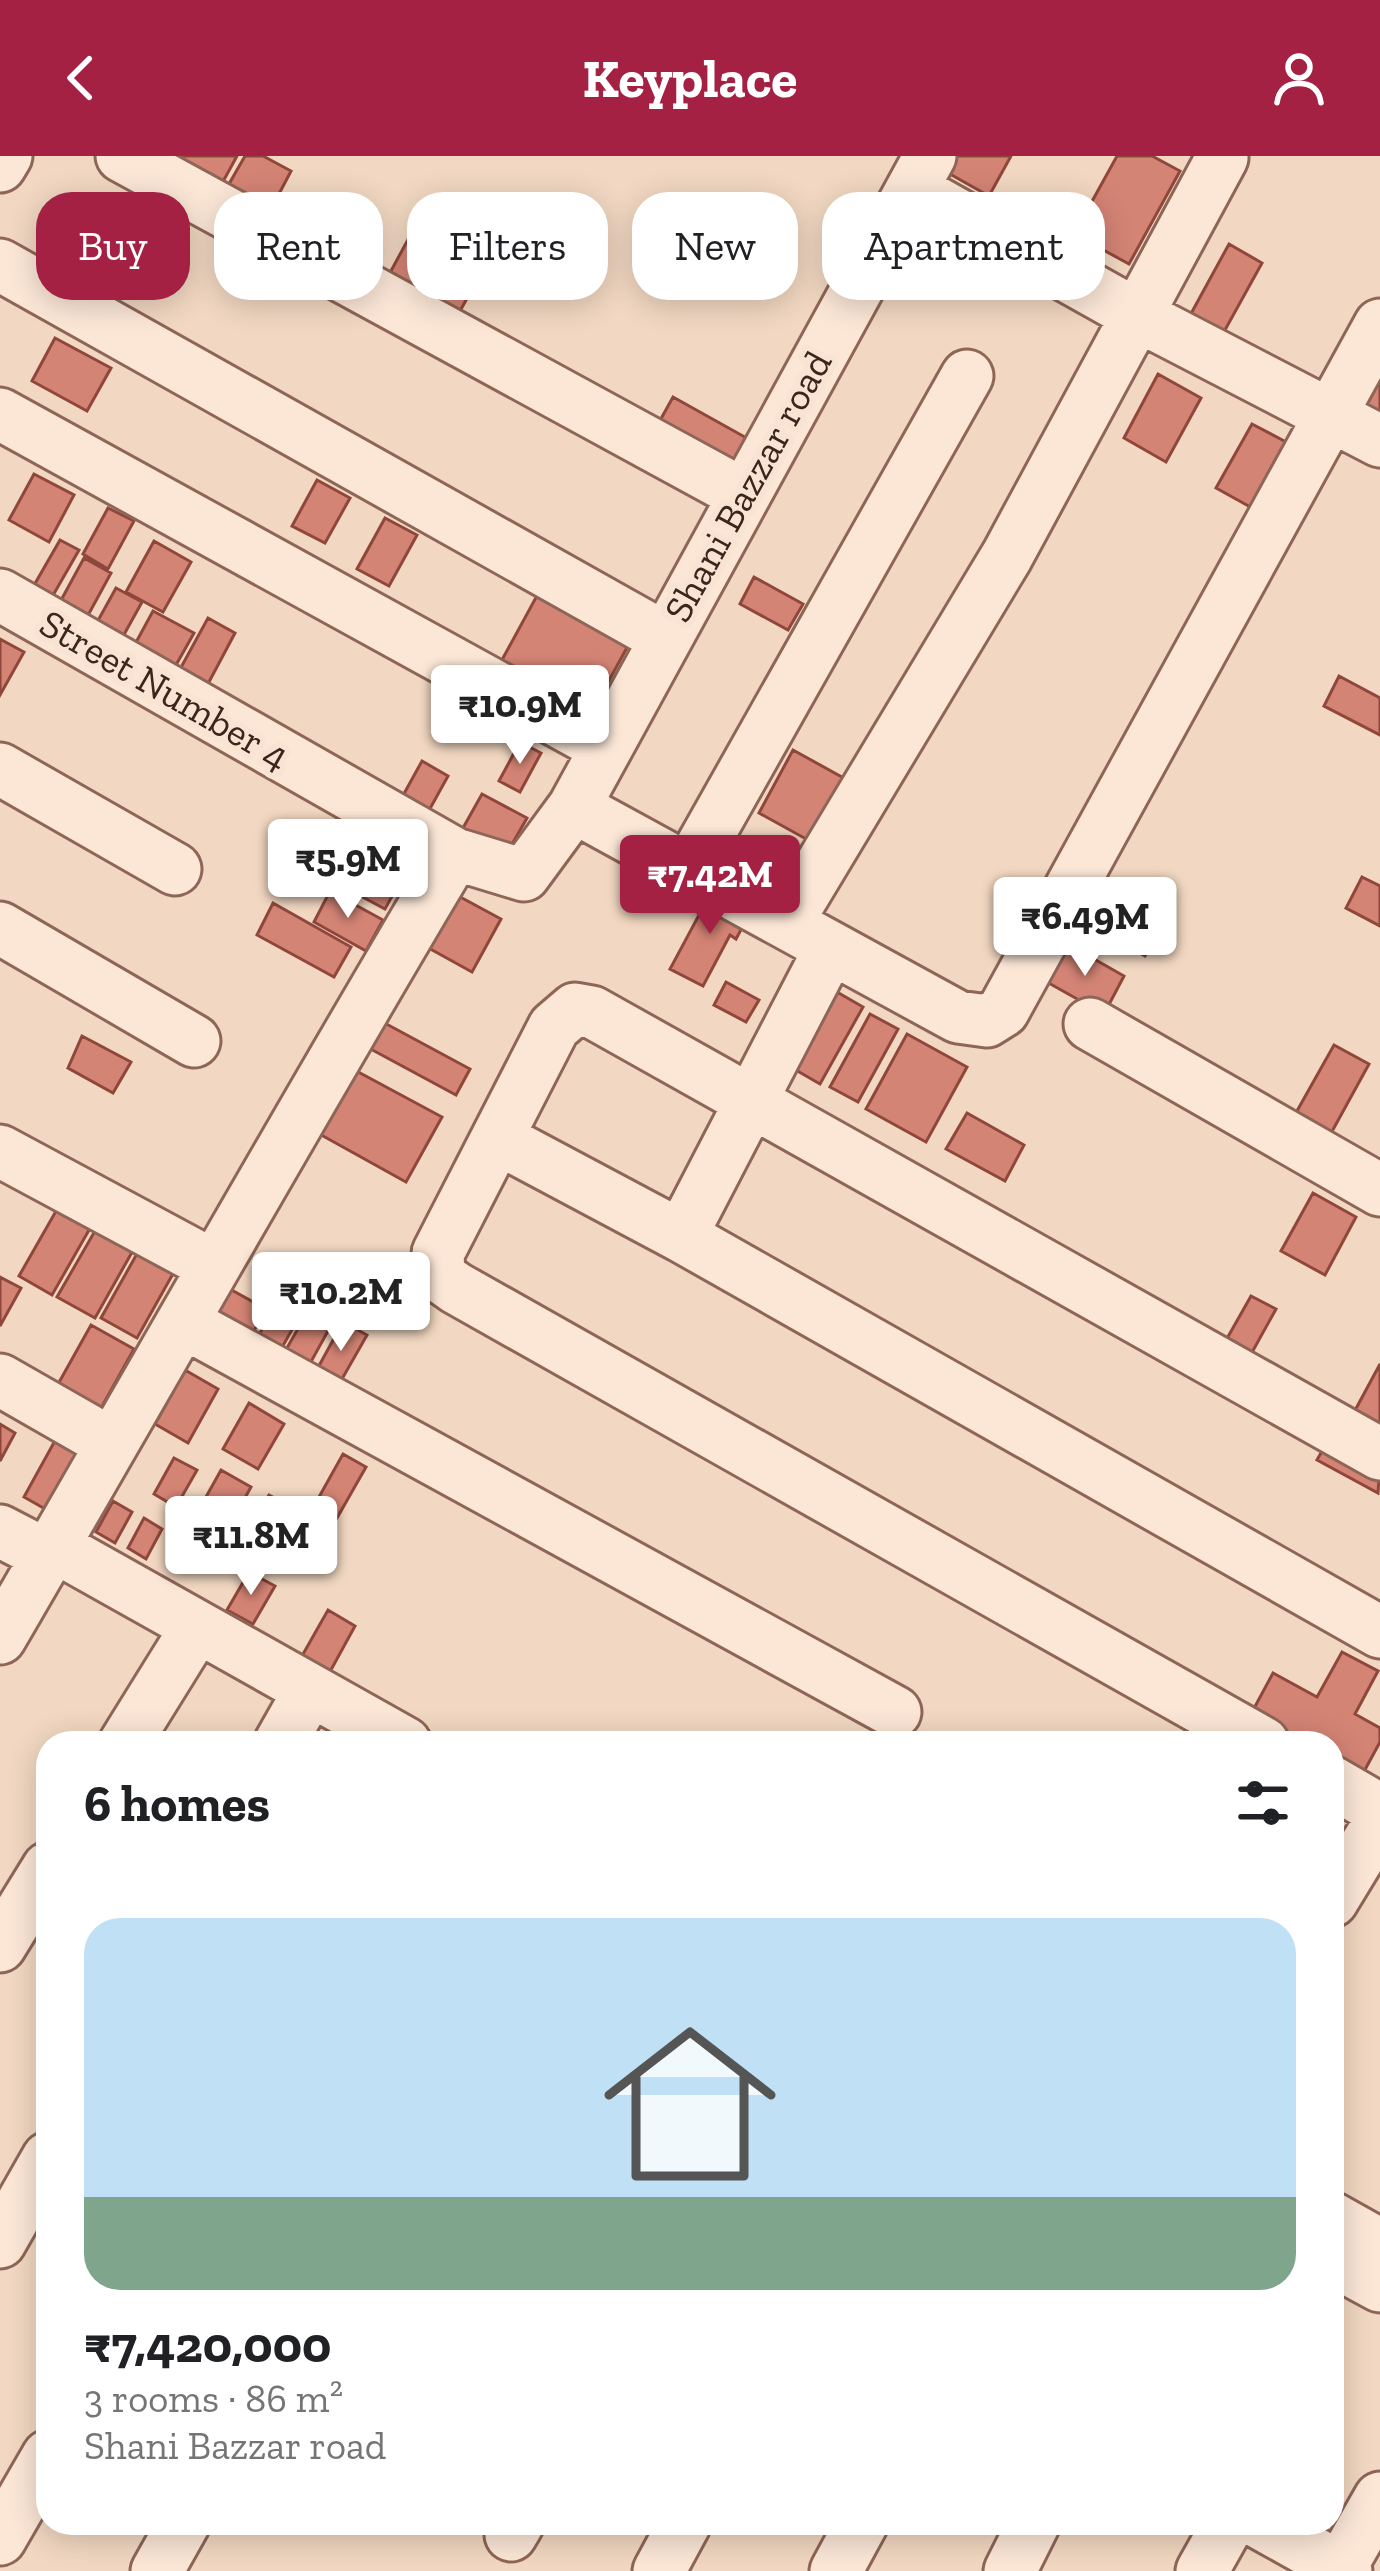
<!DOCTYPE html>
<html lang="en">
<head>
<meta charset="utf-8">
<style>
  :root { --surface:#fff; --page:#f2f2f2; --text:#202124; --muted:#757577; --line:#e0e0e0; --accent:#a42143 }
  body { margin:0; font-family:"Zilla Slab",serif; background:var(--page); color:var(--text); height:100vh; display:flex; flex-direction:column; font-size:45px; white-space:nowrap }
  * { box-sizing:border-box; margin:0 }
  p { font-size:39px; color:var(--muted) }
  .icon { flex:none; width:66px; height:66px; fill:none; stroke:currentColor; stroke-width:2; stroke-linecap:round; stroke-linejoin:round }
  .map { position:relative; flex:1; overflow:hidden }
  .sheet { position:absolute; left:36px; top:1575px; width:1308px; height:804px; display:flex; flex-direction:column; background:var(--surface); border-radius:36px; box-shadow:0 6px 30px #0003 }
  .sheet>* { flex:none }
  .hud { position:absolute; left:36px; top:36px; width:1308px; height:108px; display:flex; gap:24px }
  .price { position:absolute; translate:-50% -102px; padding:0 27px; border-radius:12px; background:#fff; color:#222; font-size:39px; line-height:78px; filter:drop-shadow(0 3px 6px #0008) }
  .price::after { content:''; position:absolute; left:50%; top:72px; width:36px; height:27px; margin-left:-18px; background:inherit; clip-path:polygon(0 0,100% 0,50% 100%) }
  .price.on { background:var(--accent); color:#fff }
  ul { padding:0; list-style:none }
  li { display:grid; align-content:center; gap:24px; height:636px; padding:0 48px }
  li+li { border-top:3px solid var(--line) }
  li span { display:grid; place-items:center; height:372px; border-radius:36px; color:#555 }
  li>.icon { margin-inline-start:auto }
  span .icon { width:216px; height:216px; fill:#fffc; stroke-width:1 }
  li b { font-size:51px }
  h2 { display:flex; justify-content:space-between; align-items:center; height:144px; padding:0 48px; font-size:51px }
  .chip { padding:0 42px; border-radius:36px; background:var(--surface); box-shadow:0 6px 30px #0003; font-size:42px; line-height:108px }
  .chip.on { background:var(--accent); color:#fff }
  header { display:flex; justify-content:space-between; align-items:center; height:156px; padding:0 48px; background:var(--accent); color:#fff; font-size:54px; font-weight:800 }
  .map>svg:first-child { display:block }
  .building { fill:#d48475; stroke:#90473b; stroke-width:3 }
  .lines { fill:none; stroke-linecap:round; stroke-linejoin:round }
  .minor-casing { stroke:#8e6657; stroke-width:57 }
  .minor { stroke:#fce7d7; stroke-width:51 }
  .labels { text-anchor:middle; stroke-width:12; stroke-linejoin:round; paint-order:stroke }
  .street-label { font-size:39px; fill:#3d241d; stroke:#f9e4d3 }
</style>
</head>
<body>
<header><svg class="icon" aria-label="back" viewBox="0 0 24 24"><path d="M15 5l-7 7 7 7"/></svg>Keyplace<svg class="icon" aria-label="person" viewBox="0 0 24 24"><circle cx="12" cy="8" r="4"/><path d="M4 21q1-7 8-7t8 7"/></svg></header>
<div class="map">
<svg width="1380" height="2415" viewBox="0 0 1380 2415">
  <rect width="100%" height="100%" fill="#f2d8c2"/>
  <path class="building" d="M181,0H237L214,42L171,18Z
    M245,0H263L291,15L268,59L225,35Z
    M948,0H1011L989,40L941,13Z
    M1117,0H1152L1180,15L1129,108L1074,78Z
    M411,78L443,95L411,155L379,137Z
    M1229,88L1262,107L1220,183L1187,165Z
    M457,98L484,112L451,171L424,157Z
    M55,182L111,212L87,255L32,225Z
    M1380,193V267L1348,250Z
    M1158,218L1201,242L1166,306L1124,282Z
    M673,241L752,285L731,323L652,279Z
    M1252,268L1290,288L1254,353L1216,332Z
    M34,318L74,339L49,386L9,364Z
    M317,324L350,342L325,387L292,370Z
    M108,352L134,365L108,413L83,398Z
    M385,362L417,379L389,430L357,413Z
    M60,384L79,394L48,448L29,438Z
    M154,385L191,406L163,456L126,436Z
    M84,402L111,417L80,474L53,459Z
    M754,421L803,448L788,474L740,448Z
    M116,432L142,446L116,493L90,479Z
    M539,436L630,486L582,574L491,524Z
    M153,455L194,477L167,525L127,503Z
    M208,462L235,477L201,541L173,526Z
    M0,483L24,496L0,539Z
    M1339,520L1380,542V579L1324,550Z
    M520,586L541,597L520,636L499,625Z
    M793,594L860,631L826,694L759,657Z
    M422,605L448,620L421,669L395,654Z
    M482,638L527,662L507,697L463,672Z
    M383,686L413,702L385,753L355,737Z
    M1362,721L1380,730V770L1346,752Z
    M714,731L750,757L736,783L730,779L703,830L670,813Z
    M330,735L383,764L366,795L314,766Z
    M451,736L501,763L472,816L423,789Z
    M1102,742L1160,774L1145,800L1088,768Z
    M273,747L351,791L334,821L257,779Z
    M1066,787L1124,820L1104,858L1045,825Z
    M726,826L759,844L746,866L714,849Z
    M837,836L863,851L820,928L794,913Z
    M870,858L898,873L858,946L830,931Z
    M379,864L470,913L456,939L365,890Z
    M907,878L967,911L926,986L866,953Z
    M82,880L131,906L113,937L68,912Z
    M1334,889L1369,908L1324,990L1288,971Z
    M349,911L442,961L406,1026L314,975Z
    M967,957L1024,989L1005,1025L946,993Z
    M1313,1037L1356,1061L1325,1119L1281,1095Z
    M64,1041L97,1060L52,1139L19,1120Z
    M103,1061L140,1082L95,1162L57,1141Z
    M143,1087L179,1107L137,1182L101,1162Z
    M0,1121L21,1132L0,1170Z
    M219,1127L266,1153L250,1182L203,1155Z
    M285,1134L307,1147L280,1195L257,1182Z
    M1251,1140L1276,1153L1250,1200L1225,1186Z
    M316,1141L339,1155L307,1213L283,1199Z
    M343,1166L367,1179L338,1230L315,1217Z
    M91,1169L134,1193L95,1263L52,1239Z
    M1380,1208V1275L1352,1260Z
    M185,1214L218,1233L188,1287L155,1268Z
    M249,1247L284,1268L258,1313L223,1293Z
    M0,1268L15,1277L0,1305Z
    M57,1281L88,1298L54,1358L24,1341Z
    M1330,1281L1380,1308L1378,1337L1317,1304Z
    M343,1298L366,1311L337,1362L314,1350Z
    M174,1302L197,1314L176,1351L154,1338Z
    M221,1314L251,1331L222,1383L192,1366Z
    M269,1339L296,1354L267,1406L240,1390Z
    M113,1345L132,1356L115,1387L96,1376Z
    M144,1362L162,1373L146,1403L128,1392Z
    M249,1416L275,1430L253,1468L227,1454Z
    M328,1454L355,1470L326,1523L298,1507Z
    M1342,1496L1378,1515L1355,1558L1380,1572V1586L1355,1632L1332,1619V1587H1273L1244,1571L1273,1517L1317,1541Z"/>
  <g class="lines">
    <g class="minor-casing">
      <path id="minor" d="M122,0L744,339
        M0,10L6,0
        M912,33L1135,158L1380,285
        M0,109L663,481
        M0,258L605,591
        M0,439L455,698L524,719L574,651L930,0
        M0,613L175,713
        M574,651L958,861L987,865L1003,855L1380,169
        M689,713L967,220
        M787,766L1007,400L1222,2
        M0,772L194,885
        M1090,868L1380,1034
        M497,982L681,1080L1380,1476
        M0,995L214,1110
        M681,1080L830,793
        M183,1166L895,1556
        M0,1224L112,1288
        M0,1375L48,1400
        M54,1390L405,1587
        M0,1482C152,1221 300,958 455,698
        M125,1587L197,1471
        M280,1587L310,1534
        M1263,1587L456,1132L439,1120L438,1097L554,871L575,853L592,856L1380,1298
        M1332,1626L1380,1654
        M1332,1745L1380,1666
        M0,1790L48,1712
        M1332,2062L1380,2089
        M0,2086L48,2002
        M1332,2104L1380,2130
        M1260,2367L1346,2415
        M511,2379L518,2367
        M0,2383L48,2300
        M1340,2412L1380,2342
        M157,2415L184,2367
        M659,2415L685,2367
        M836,2415L862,2367
        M1010,2415L1034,2367
        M1202,2415L1229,2367"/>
    </g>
    <use href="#minor" class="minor"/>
  </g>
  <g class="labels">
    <g class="street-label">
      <text transform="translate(747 330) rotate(-61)" y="14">Shani Bazzar road</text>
      <text transform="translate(165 533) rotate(30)" y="14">Street Number 4</text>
    </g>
  </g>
</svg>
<b class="price" style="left:520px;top:611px">₹10.9M</b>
<b class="price" style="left:348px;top:765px">₹5.9M</b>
<b class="price on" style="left:710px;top:781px">₹7.42M</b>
<b class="price" style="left:1085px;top:823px">₹6.49M</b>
<b class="price" style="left:341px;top:1198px">₹10.2M</b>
<b class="price" style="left:251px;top:1442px">₹11.8M</b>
<div class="hud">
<a class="chip on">Buy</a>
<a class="chip">Rent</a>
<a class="chip">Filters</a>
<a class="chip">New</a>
<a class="chip">Apartment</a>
</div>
<section class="sheet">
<h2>6 homes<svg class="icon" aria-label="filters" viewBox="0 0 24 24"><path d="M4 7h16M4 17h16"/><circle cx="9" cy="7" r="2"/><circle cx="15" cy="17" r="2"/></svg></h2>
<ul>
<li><span style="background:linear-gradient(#bfe0f5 75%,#7fa58c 0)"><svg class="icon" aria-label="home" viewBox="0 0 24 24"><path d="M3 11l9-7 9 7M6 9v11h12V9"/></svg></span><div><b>₹7,420,000</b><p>3 rooms · 86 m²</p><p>Shani Bazzar road</p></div></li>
</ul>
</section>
</div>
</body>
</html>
